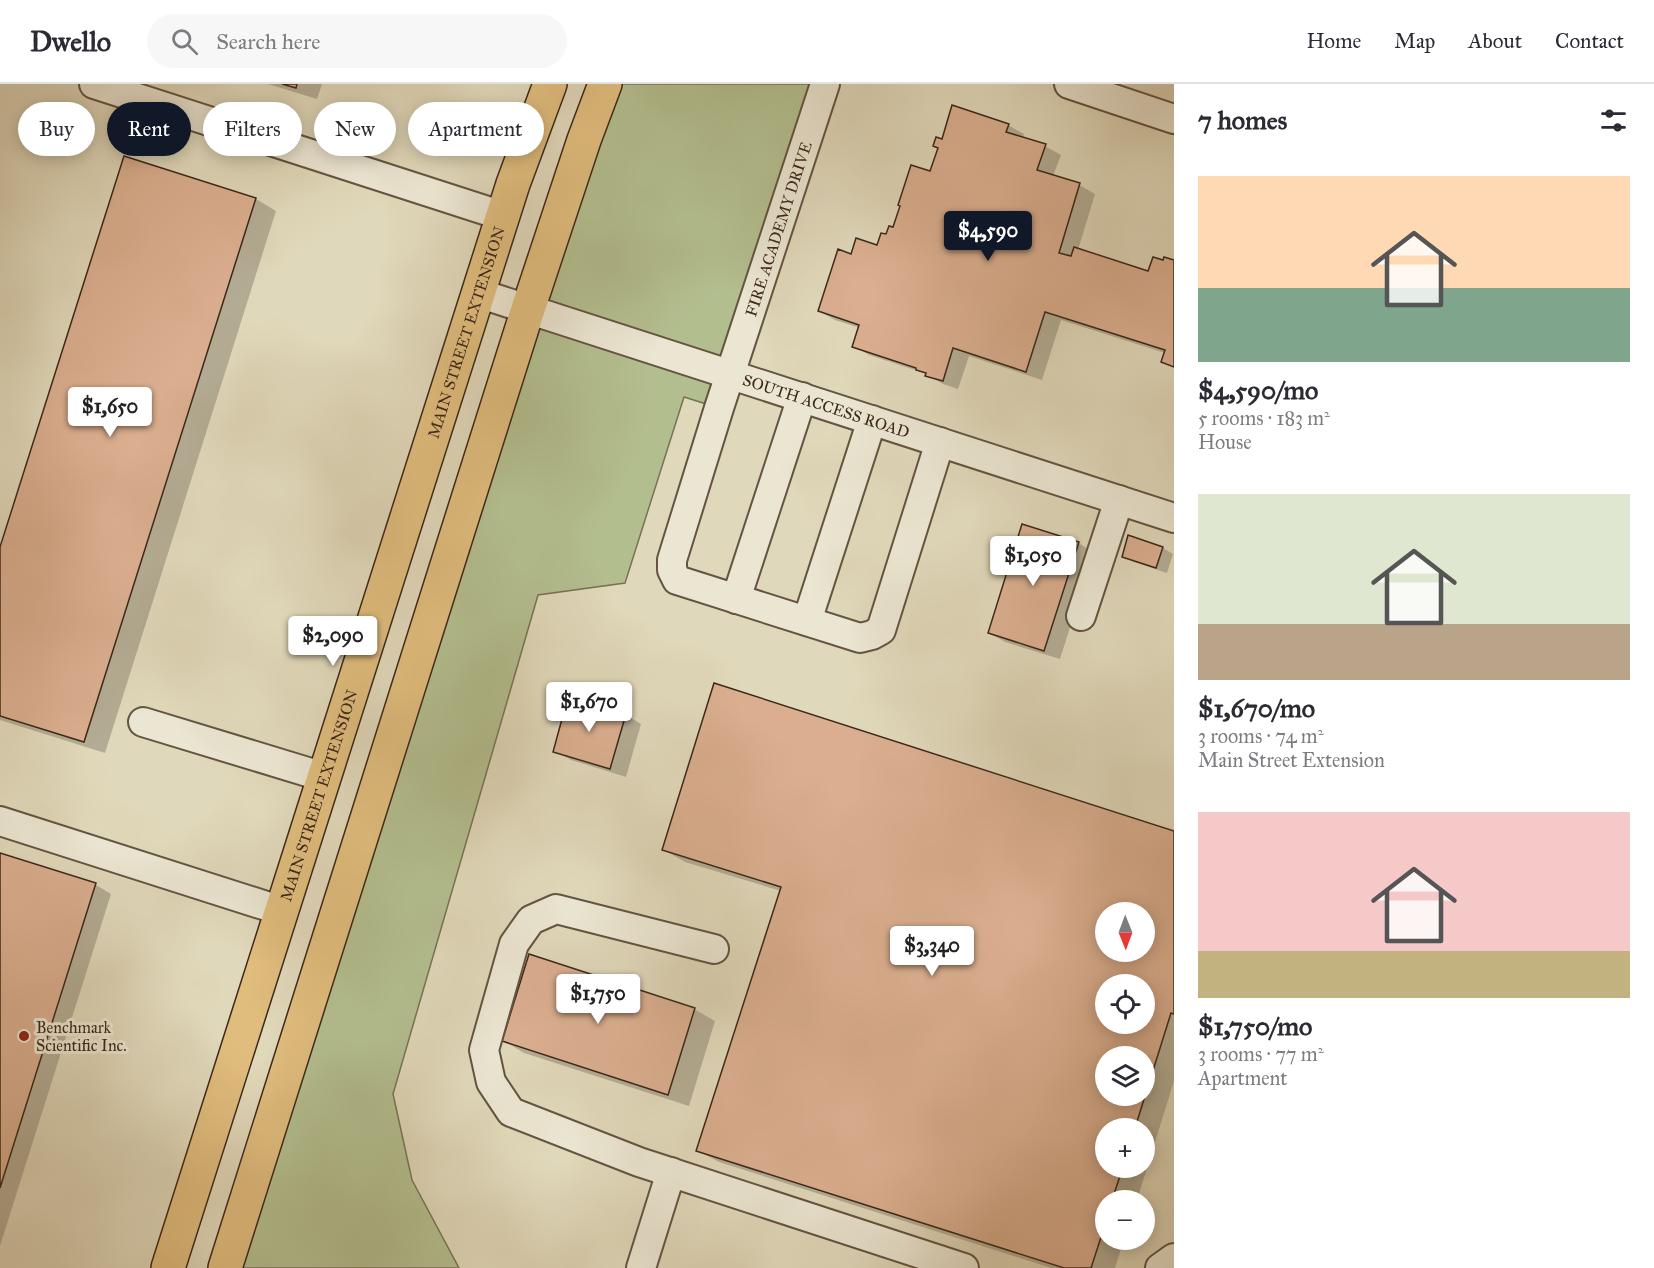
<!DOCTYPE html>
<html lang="en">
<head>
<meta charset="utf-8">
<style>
  :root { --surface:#fff; --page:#f7f7f7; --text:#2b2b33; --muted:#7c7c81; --line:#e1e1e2; --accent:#111827 }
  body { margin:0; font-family:"IM FELL Great Primer",serif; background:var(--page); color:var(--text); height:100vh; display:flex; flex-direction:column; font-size:22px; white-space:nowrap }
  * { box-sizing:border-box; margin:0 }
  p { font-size:20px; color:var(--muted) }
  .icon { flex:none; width:33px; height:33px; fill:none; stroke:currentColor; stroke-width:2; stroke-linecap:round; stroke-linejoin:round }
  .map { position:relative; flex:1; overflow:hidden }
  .sheet { display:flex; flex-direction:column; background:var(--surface); width:480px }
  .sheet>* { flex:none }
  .top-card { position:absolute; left:18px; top:18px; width:570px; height:54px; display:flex; gap:12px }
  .needle { width:39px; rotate:179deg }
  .controls { position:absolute; left:1095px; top:818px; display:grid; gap:12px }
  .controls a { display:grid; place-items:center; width:60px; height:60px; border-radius:50%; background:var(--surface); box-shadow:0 3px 15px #0003; font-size:30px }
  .price { position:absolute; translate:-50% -51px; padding:0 14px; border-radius:6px; background:#fff; color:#222; font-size:20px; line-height:39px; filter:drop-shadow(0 2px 3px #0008) }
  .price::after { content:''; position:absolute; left:50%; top:36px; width:18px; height:14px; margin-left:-9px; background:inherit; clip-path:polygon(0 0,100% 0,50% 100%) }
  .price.on { background:var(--accent); color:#fff }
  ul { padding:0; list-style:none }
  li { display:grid; align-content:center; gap:12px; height:318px; padding:0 24px }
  li span { display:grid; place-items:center; height:186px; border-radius:0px; color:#555 }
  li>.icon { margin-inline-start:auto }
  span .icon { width:108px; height:108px; fill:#fffc; stroke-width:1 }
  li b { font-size:26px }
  h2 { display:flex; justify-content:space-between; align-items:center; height:72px; padding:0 24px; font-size:26px }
  .pill { padding:0 21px; border-radius:27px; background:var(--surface); box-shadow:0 3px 15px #0003; font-size:21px; line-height:54px }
  .pill.on { background:var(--accent); color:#fff }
  header { display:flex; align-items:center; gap:36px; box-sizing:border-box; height:84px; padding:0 30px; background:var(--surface); border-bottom:2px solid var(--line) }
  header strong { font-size:28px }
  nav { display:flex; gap:33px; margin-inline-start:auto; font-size:21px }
  .search { width:420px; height:54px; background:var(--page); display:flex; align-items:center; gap:15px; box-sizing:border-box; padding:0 21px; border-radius:33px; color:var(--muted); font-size:22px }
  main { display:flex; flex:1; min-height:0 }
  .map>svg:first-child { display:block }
  .green { fill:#b3be8f; stroke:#777354; stroke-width:1.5 }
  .shadow { fill:#0003; fill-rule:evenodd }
  .building { fill:#daae8f; stroke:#3b2819; stroke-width:1.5; fill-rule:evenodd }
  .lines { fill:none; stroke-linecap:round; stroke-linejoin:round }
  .minor-casing { stroke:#645441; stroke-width:32 }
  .major-casing { stroke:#3b2819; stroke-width:36 }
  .minor { stroke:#ebe6d2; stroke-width:28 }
  .major { stroke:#e0bc7d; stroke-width:33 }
  .poi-dot { fill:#8f2418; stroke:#ebe6d2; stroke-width:2 }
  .labels { text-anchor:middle; stroke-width:6; stroke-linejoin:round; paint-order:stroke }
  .street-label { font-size:16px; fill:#3b2819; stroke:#ebe6d2 }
  .poi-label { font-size:16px; fill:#3b2819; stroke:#ebe6d2; text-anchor:start }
</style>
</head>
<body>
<header>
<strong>Dwello</strong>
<div class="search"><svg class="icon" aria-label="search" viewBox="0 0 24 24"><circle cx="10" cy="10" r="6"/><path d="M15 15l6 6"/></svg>Search here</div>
<nav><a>Home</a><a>Map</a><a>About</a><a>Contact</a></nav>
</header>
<main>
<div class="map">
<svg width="1174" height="1184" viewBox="0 0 1174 1184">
  <rect width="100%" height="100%" fill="#e0d8ba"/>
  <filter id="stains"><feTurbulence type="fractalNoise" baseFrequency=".00333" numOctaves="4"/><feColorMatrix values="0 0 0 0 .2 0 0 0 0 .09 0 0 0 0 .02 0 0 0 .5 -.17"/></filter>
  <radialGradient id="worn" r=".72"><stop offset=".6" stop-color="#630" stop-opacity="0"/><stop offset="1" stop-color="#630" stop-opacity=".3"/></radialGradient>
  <path class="green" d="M605,0H825L719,324L684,313L625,499L538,511L393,1010L412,1096L459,1184H225Z"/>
  <path class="shadow" d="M268,0H322L317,15Z
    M1008,41L1024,50L1023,54L1045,62L1061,71L1053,92L1079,101L1095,110L1078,166L1149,189L1164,178L1165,174L1174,177V284L1163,278L1165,269L1061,236L1042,296L969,272L958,305L943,300L924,289L869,271L854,262L860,244L835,236L819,227L852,172L878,163L894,145L931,89L943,57Z
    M125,74L256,115L276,127L105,669L0,636V468Z
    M1129,453L1163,464L1173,470L1167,489L1134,478L1123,472Z
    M1078,459L1094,468L1060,575L1005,558L989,549Z
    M715,601L1174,749V997L1137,1116H1106V1155H1124L1115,1184H1051L719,1078L698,1067L781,807L685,778L664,766ZM1106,828H1144V867H1106ZM1106,900H1144V939H1106ZM1106,972H1144V1011H1106ZM1106,1044H1144V1083H1106Z
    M569,615L626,631L641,640L626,693L571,676L555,667Z
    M0,771L96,801L111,810L0,1162Z
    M694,925L715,937L689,1022L524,969L504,957Z"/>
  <path class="building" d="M282,0H297L296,4Z
    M952,21L1009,40L1006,48L1046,60L1037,86L1080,99L1059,169L1071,172L1074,163L1148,187L1153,173L1163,176L1164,173L1174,176V283L1161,278L1165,266L1045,228L1026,288L953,264L943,297L925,292L926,289L916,286V284L852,263L859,241L818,227L838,165L851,170L856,154L877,161L881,149L886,150L889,142L893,143L900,122L898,121L911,81L930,87L938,64L933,62L936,53L942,55Z
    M124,72L256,114L84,658L0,632V463Z
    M1022,440L1079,458L1044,567L988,549Z
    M1128,451L1163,463L1156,484L1122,473Z
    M714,599L1174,747V930L1171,929L1135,1044H1106V1083H1123L1112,1116H1106V1138L1091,1184H1064L696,1067L781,803L662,766ZM1106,828H1144V867H1106ZM1106,900H1144V939H1106ZM1106,972H1144V1011H1106Z
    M568,613L626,630L610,685L553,668Z
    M0,769L96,799L0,1104Z
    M529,870L695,924L668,1011L502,957Z"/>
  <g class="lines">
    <g class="minor-casing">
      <g id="minor">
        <path d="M94,0L503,132"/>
        <path d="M825,0L719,324L672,476V486L677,496L860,554L872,551L881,546L940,358"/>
        <path d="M1069,0L1174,35"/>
        <path id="s1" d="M478,209L1174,434"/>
        <path d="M736,515L802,313"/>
        <path d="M1081,532L1119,416"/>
        <path d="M807,537L872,336"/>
        <path d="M143,638L324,693"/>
        <path d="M0,737L282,827"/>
        <path d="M714,865L556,825L531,836L514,860L484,966L491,998L511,1028L639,1078L964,1184"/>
        <path d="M641,1184L671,1088"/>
        <path d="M1160,1184L1174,1174"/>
      </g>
    </g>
    <g class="major-casing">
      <g id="major">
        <path id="s2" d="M168,1184L513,100L550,0"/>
        <path d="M225,1184L528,225L584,56L605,0"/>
      </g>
    </g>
    <use href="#minor" class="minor"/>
    <use href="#major" class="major"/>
  </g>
  <circle class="poi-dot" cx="24" cy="952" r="6"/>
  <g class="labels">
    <g class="street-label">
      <text transform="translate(778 145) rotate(-72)" y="6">FIRE ACADEMY DRIVE</text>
      <text dy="6" stroke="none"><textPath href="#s2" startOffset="982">MAIN STREET EXTENSION</textPath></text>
      <text dy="6" stroke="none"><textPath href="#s1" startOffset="366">SOUTH ACCESS ROAD</textPath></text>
      <text dy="6" stroke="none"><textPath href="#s2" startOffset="496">MAIN STREET EXTENSION</textPath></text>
    </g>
    <g class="poi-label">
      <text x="36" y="949">Benchmark<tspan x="36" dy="18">Scientific Inc.</tspan></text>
    </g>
  </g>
  <rect width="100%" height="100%" filter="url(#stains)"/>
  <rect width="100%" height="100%" fill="url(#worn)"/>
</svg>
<div class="controls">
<a><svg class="needle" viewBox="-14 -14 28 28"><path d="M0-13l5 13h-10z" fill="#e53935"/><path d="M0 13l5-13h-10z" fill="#7c7c81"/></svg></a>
<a><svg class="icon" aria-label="locate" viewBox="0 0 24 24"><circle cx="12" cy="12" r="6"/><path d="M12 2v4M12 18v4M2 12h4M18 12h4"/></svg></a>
<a><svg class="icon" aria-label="layers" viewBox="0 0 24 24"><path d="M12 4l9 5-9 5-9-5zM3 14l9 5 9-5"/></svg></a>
<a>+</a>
<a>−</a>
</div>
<b class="price on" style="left:988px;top:178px">$4,590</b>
<b class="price" style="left:110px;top:354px">$1,650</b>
<b class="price" style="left:1033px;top:503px">$1,050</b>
<b class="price" style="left:333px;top:583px">$2,090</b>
<b class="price" style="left:589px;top:649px">$1,670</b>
<b class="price" style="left:932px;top:893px">$3,340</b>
<b class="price" style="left:598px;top:941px">$1,750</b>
<div class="top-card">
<a class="pill">Buy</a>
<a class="pill on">Rent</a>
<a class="pill">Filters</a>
<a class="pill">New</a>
<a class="pill">Apartment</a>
</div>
</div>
<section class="sheet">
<h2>7 homes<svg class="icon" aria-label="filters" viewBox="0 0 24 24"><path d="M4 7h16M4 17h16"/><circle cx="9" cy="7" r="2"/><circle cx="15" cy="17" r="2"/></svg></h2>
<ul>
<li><span style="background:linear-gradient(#ffd9b3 60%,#7fa58c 0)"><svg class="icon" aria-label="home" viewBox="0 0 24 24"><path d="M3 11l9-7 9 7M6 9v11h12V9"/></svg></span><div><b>$4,590/mo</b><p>5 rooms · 183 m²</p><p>House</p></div></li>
<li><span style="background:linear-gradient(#dfe7d0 70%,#b9a48a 0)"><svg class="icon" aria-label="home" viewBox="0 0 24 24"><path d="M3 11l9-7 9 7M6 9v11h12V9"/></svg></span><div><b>$1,670/mo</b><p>3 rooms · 74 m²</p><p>Main Street Extension</p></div></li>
<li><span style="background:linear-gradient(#f6c9c9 75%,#c2b280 0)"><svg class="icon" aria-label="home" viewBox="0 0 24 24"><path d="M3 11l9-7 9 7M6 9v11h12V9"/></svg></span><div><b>$1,750/mo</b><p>3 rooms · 77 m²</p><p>Apartment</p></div></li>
</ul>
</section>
</main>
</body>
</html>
